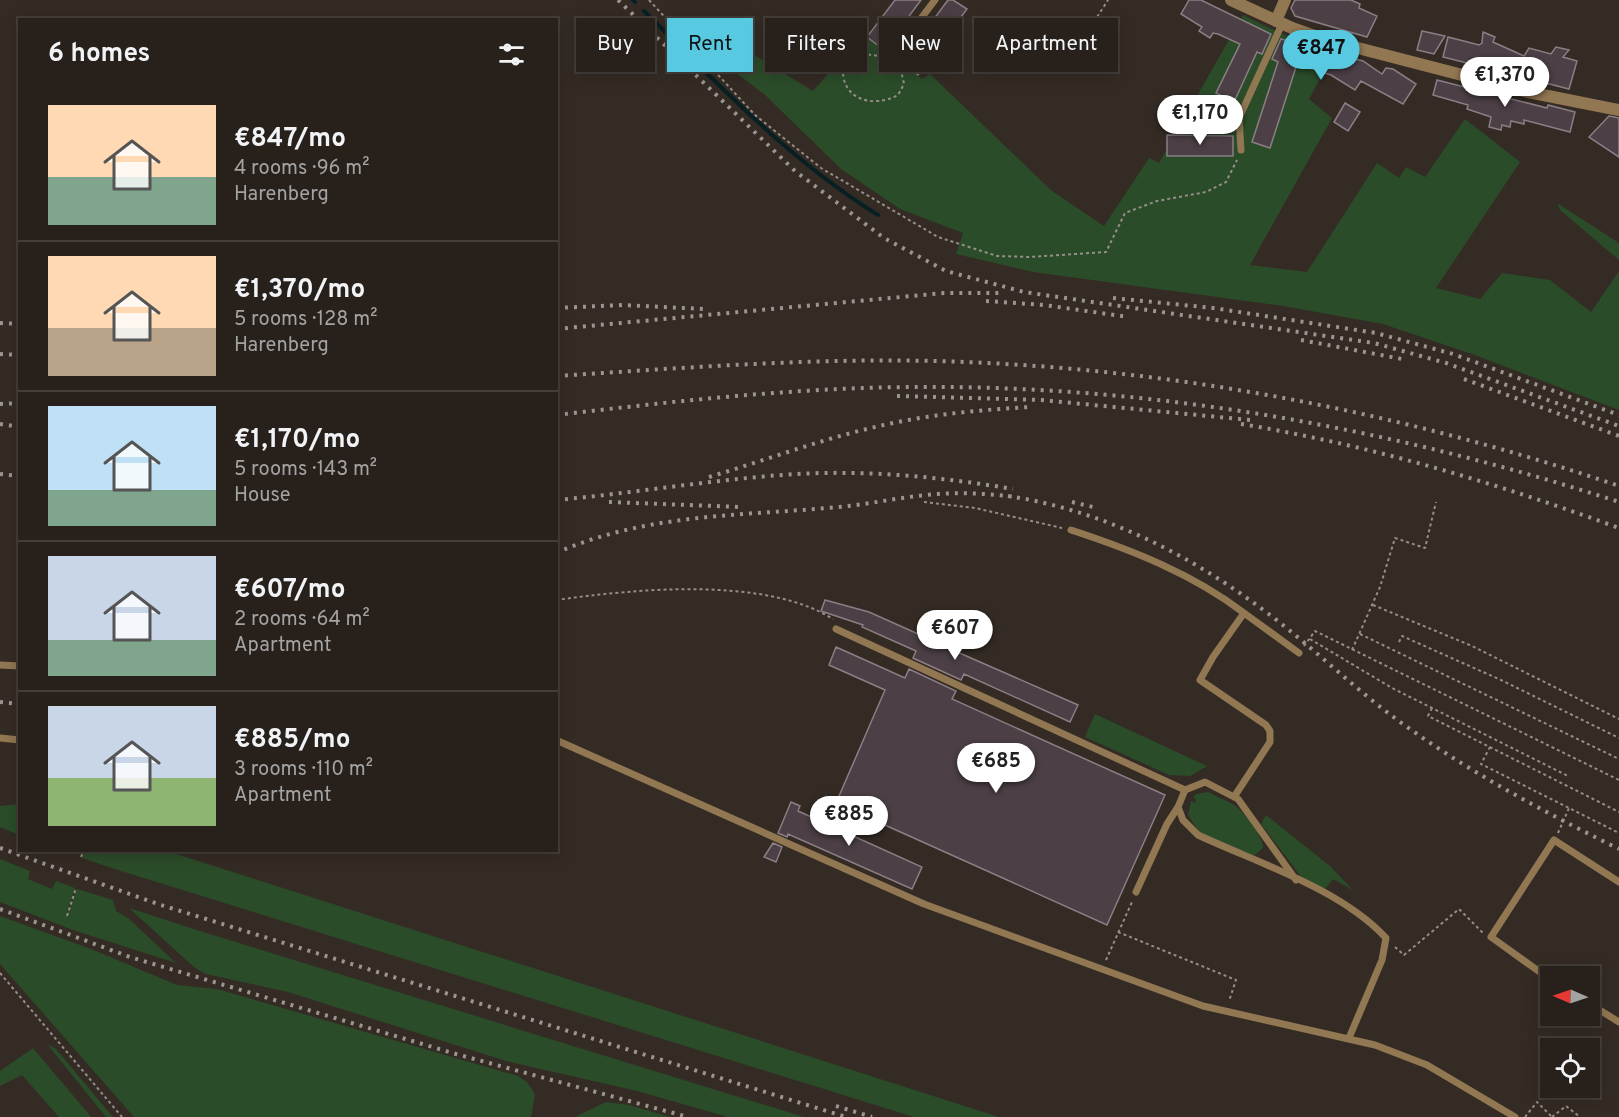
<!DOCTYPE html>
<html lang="en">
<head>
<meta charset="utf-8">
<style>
  :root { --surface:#27201b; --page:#2f2824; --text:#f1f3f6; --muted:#a4a3a3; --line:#433e3a; --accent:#57c9e1 }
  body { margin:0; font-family:Overpass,sans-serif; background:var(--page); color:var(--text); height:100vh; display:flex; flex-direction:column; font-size:22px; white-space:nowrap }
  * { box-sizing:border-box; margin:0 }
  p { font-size:20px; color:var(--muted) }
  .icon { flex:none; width:33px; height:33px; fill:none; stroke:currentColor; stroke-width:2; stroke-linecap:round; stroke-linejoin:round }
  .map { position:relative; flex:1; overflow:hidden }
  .drawer { position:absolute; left:18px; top:18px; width:540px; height:834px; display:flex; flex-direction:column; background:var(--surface); border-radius:0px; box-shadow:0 3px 15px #0003,0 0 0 2px var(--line) }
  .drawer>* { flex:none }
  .top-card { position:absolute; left:576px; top:18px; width:570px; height:54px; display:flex; gap:12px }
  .needle { width:39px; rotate:272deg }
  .tools { position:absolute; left:1540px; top:966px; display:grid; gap:12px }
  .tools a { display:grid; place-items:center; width:60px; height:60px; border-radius:0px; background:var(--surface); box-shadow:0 3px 15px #0003,0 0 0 2px var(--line); font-size:30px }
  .price { position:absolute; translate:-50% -51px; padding:0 14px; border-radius:21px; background:#fff; color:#222; font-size:20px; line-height:39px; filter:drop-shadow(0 2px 3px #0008) }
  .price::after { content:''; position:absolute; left:50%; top:36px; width:18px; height:14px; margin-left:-9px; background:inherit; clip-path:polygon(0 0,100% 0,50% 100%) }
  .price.selected { background:var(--accent); color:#111 }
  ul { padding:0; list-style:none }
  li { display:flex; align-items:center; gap:18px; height:150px; padding:0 30px }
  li+li { border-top:2px solid var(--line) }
  li span { display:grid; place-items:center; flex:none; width:168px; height:120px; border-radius:0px; color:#555 }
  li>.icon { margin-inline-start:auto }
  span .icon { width:72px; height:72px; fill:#fffc; stroke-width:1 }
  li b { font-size:26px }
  h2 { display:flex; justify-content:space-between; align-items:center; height:72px; padding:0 30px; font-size:26px }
  .tag { padding:0 21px; border-radius:0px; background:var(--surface); box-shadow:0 3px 15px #0003,0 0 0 2px var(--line); font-size:21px; line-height:54px }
  .tag.selected { background:var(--accent); color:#111 }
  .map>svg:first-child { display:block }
  .green { fill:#2b4c29 }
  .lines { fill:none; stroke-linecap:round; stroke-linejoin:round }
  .stream { stroke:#082023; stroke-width:4 }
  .building { fill:#4c4046; stroke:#8b7e85; stroke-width:1.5 }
  .path { stroke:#968f89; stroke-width:2; stroke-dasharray:3 3; stroke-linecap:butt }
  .service { stroke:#917752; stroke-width:7 }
  .minor { stroke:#917752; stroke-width:12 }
  .rail { stroke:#9d9590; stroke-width:4; stroke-dasharray:3 6; stroke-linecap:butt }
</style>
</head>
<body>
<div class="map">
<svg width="1619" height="1117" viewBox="0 0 1619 1117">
  <rect width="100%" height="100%" fill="#342b24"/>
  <path class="green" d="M1243,15L1282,34L1336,49L1309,99L1332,118L1250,265L1307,272L1377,163L1399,178L1406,167L1425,177L1465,119L1520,162L1436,288L1480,299L1502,273L1550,280L1591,312L1619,271V410L1472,354L1383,324L1283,306L1033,272L956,254L963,233L900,209L841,169L764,94L719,60L736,44L813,91L863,34L922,79L930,74L1052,191L1104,226L1149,158L1159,163Z
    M1557,203L1619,243V260L1560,210Z
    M1095,714L1207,766L1190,776L1169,775L1085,737Z
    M1208,792C1217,797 1230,801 1238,808C1247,816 1263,837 1263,848L1255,855H1250L1199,832L1188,815L1191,801L1195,803L1196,799L1193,798L1196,794Z
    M19,804H20L19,835L0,827V806Z
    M1266,815L1330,866L1353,890L1333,879L1325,889L1302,878L1261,824Z
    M85,851H167L999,1117H914L118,870L82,858Z
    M0,859L30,871L28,879L52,889L56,881L75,888L66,915L77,889L113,900L116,911L128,918L176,963L73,930L0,902Z
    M129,908L203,932L804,1117H728L637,1091L506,1061L288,992L206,974L195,968Z
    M0,916L91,949L177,985L217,989L518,1076L527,1082L535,1094L531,1117H134L0,964Z
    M47,1044L56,1049L113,1117H106Z
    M33,1048L87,1112L91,1117H59L22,1075L0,1086V1071Z
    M606,1102L629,1105L670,1117H575Z"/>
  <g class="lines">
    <path class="stream" d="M633,0L635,2
      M644,11C720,86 787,158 878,215"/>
  </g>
  <path class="building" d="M895,0H921L884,50L867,37Z
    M948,0H953L967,9L918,75L901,63Z
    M1189,0H1201L1271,34L1262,54L1257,52L1234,102L1216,93L1240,44L1218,34L1213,33L1210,38L1199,31L1202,27L1181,14Z
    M1295,0H1351L1360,4L1359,8L1377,16L1367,37L1295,16L1291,8Z
    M1422,31L1445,36L1434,54L1417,50Z
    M1483,32L1495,37L1493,42L1524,56L1529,48L1551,54L1556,47L1569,50L1563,57L1577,61L1569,89L1443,57L1448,37L1479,45L1482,43Z
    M1281,39L1363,61L1382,74L1386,68L1393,69L1416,84L1403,104L1361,81L1355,90L1331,75L1297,64L1270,148L1252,142L1278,62L1272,59Z
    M1437,80L1547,108L1548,105L1575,112L1570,132L1524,120V124L1511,121L1510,127L1502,125L1501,130L1489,127L1491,117L1467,109L1468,105L1433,95Z
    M1345,103L1360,112L1348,131L1334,122Z
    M1609,116L1619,118V157L1589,137Z
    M1167,135L1233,136V156H1167Z
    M825,600L869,612L936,642L938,637L957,646L955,651L1078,705L1070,722L964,674L961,680L913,658L916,651L862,627L863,625L821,611Z
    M836,647L905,678L909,669L956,691L952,699L1165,795L1107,925L836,803L885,690L829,665Z
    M791,802L800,806L798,811L922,867L912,889L788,834L787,837L778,833Z
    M773,843L782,847L776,862L764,857Z"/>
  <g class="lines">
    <path class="path" d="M649,0L755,115L821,168L938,237L997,256L1030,257L1106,252L1125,213L1157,201L1206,192L1226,182L1237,160
      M1081,42L1108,0
      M862,54C885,56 900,58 904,84L898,95C872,109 840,99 843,66L851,58Z
      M924,502L975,508L1062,528
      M556,600C635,589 764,576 833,619
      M1373,605L1472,646L1619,719
      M1360,634L1619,759
      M1310,639L1392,688L1568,776
      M1399,642L1402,636L1501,680L1619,738
      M1304,646L1315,631L1619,780
      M1352,650L1380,587L1395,538L1425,548L1436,502
      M1432,708L1428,716L1619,812
      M1490,747L1481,764L1619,833
      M1558,833L1569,808
      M81,857L84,850
      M67,916L76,888
      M1118,932L1236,980L1229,1001
      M1395,947L1404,955L1459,909L1483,933
      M1106,960L1132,902
      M0,973L122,1117
      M1525,1117L1537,1102L1552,1117
      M1552,1117L1566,1106L1580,1117"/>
    <path class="service" d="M891,58L935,0
      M1194,117L1239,118
      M1241,150L1239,118L1282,24
      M1071,530C1132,550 1193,574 1244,613
      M836,629L1185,790
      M0,665L20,666
      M0,738L20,740
      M556,740L924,904L1203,1006L1375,1045L1427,1065L1515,1117
      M1234,797L1270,742V731L1266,725L1200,680L1213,657L1244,613L1299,653
      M1296,880L1238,799L1205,782L1185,790L1178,807L1183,820L1198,835C1258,863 1341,889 1386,938L1382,960L1349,1038
      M1136,892L1167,824L1178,807
      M1551,980L1491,937L1554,840L1619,882
      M1590,1004L1619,1022"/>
    <path class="minor" d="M1231,0L1292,28L1323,39L1528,92L1619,110
      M1276,21L1285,0"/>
    <path class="rail" d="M618,0L795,171L884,238L946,271L1024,292L1374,343L1446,363L1619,426
      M1113,298L1213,308L1376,333L1453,354L1619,415
      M986,301L1044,305L1129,317
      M556,308L622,305L704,309
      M0,323L20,324
      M556,329L944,293H1002
      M1301,340L1402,359
      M0,354L20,355
      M556,376C682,368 809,358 935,361C1169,367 1398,411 1619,486
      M1464,379L1619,436
      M897,396L1041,400L1250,420
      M0,404L20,403
      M556,415C678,401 800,387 923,387C1160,386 1395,429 1619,502
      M0,424L20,427
      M1241,424C1370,445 1496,483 1619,528
      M0,474L20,476
      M709,477C763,461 816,441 871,428C923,415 977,410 1030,407
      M1008,496C1101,510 1187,553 1262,609C1311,645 1354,689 1403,724C1471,773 1544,812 1619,849
      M556,500C636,493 716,479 796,474C868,470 942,477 1013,489
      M609,502L741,507
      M1072,502L1093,507
      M556,553C647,513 742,516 839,507C872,504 905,496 938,494C964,492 990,494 1016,497
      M0,702L20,704
      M0,848L161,905L846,1117
      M0,909L130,957L456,1054L688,1117
      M836,1106L872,1117"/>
  </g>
</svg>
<div class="tools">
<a><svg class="needle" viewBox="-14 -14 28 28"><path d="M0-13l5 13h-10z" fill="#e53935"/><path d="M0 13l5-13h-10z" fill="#a4a3a3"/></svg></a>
<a><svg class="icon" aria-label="locate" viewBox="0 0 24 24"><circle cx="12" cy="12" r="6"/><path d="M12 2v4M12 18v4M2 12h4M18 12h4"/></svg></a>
</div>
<b class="price selected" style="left:1321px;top:81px">€847</b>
<b class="price" style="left:1505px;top:108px">€1,370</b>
<b class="price" style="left:1200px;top:146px">€1,170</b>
<b class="price" style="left:955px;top:661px">€607</b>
<b class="price" style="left:996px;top:794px">€685</b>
<b class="price" style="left:849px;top:847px">€885</b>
<div class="top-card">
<a class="tag">Buy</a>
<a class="tag selected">Rent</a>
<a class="tag">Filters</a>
<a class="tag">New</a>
<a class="tag">Apartment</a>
</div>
<section class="drawer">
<h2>6 homes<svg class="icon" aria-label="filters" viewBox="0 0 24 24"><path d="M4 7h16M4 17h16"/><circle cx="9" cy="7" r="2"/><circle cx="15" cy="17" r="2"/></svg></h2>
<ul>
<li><span style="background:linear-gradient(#ffd9b3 60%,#7fa58c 0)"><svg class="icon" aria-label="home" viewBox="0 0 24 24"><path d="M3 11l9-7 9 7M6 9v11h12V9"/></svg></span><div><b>€847/mo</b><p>4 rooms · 96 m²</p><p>Harenberg</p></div></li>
<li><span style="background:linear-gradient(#ffd9b3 60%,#b9a48a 0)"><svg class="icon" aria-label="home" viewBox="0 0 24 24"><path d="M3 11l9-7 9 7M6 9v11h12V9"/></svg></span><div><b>€1,370/mo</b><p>5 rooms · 128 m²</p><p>Harenberg</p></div></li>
<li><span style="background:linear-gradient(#bfe0f5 70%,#7fa58c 0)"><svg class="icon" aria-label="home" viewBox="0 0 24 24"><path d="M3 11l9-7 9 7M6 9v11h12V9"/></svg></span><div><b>€1,170/mo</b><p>5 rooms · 143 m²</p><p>House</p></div></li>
<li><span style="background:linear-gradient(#c9d6e8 70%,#7fa58c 0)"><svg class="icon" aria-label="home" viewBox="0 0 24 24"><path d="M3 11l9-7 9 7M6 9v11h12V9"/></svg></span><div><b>€607/mo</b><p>2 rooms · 64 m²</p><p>Apartment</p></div></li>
<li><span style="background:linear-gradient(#c9d6e8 60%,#8fb573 0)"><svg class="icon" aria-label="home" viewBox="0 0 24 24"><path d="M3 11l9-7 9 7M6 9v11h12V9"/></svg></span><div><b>€885/mo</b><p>3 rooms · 110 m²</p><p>Apartment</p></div></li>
</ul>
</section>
</div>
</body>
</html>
